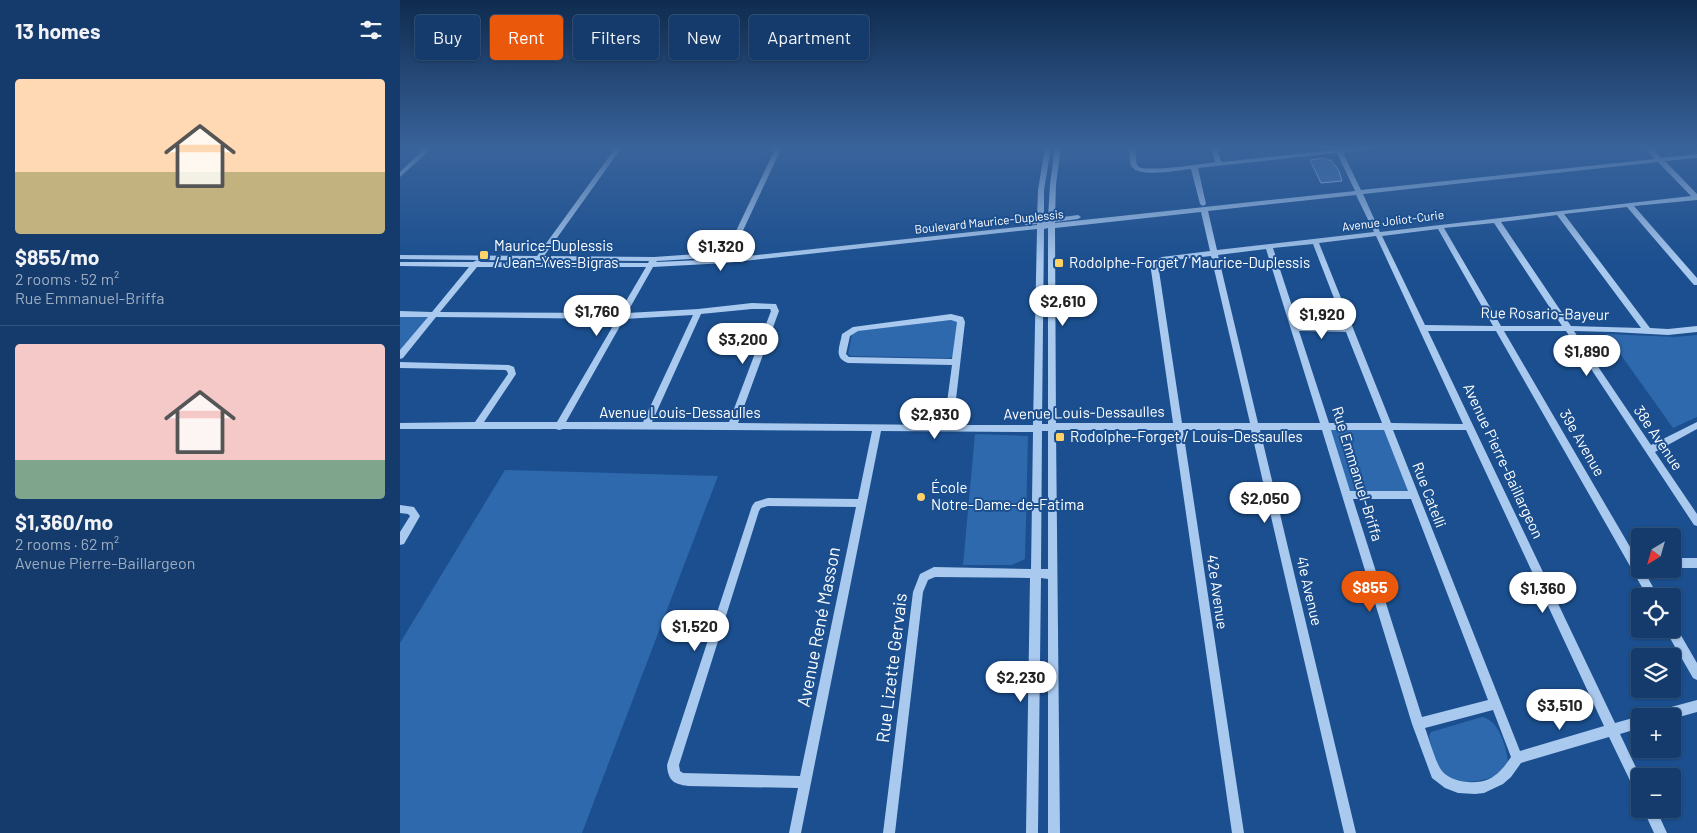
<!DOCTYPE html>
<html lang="en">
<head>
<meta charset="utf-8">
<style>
  :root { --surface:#143b6b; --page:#214673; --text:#f1f3f6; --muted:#9dadc1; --line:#33557e; --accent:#ea580c }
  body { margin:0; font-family:Barlow,sans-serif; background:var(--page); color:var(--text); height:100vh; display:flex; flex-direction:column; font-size:19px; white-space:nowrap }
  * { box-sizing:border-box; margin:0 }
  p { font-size:16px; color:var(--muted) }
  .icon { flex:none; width:28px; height:28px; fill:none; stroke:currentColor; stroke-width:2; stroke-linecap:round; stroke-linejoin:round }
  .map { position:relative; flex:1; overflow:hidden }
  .side { display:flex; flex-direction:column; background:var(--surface); width:400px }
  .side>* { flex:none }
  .top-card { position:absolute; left:15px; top:15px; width:475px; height:45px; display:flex; gap:10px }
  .needle { width:32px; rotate:217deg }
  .controls { position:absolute; left:1231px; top:528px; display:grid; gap:10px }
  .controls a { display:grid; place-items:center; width:50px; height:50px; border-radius:5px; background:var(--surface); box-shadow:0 1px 4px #0004,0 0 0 1px var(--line); font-size:25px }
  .price { position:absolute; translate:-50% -42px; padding:0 11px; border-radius:18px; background:#fff; color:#222; font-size:16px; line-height:32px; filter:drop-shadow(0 1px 2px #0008) }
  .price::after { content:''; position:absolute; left:50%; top:30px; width:15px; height:11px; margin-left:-8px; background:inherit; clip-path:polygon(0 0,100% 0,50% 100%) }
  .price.current { background:var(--accent); color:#fff }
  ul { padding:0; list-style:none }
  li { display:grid; align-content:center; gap:10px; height:265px; padding:0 15px }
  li+li { border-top:1px solid var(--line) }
  li span { display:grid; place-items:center; height:155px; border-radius:5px; color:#555 }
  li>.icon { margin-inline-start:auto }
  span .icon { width:90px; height:90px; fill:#fffc; stroke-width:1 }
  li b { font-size:21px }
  h2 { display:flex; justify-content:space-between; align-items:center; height:60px; padding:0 15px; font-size:21px }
  .tag { padding:0 18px; border-radius:5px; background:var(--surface); box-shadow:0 1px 4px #0004,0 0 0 1px var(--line); font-size:18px; line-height:45px }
  .tag.current { background:var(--accent); color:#fff }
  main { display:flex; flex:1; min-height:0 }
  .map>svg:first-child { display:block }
  .green { fill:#2e69ad }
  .building { fill:#4478b7; stroke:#cfe3fa }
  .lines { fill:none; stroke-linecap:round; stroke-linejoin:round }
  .minor { fill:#a9c9ee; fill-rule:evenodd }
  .poi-dot { fill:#ffd166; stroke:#1b4f8f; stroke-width:2 }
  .labels { text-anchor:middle; stroke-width:4; stroke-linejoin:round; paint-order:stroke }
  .far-street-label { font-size:12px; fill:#fff; stroke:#1b4f8f }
  .poi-label { font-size:15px; fill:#fff; stroke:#1b4f8f; text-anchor:start }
  .street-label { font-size:15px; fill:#fff; stroke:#1b4f8f }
  .near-street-label { font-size:18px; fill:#fff; stroke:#1b4f8f }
</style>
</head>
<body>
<main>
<section class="side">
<h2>13 homes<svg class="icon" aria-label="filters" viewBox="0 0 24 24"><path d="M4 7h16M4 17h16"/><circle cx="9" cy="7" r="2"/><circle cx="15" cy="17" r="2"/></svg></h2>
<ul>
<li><span style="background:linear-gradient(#ffd9b3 60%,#c2b280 0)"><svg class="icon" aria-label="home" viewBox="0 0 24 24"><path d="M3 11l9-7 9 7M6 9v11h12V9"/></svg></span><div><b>$855/mo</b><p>2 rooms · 52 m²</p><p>Rue Emmanuel-Briffa</p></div></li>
<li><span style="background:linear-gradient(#f6c9c9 75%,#7fa58c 0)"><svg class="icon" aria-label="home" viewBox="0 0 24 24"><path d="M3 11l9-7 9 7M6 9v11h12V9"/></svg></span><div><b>$1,360/mo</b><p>2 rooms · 62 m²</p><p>Avenue Pierre-Baillargeon</p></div></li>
</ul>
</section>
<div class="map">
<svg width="1297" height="833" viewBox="0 0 1297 833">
  <rect width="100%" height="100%" fill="#1b4f8f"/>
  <path class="green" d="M892,309L937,310L944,327L897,326Z
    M0,314L33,315L0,355Z
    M550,320L558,321L553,357L550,358L451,356L448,354L452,335L457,331Z
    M1206,334L1275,337L1297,335V417L1273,428Z
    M924,426H987L1013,495H946Z
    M575,434L628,436L625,559L612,565H563Z
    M105,470L318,476L182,833H0V643Z
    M1082,717C1099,720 1106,746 1108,762C1104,767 1100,772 1094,776C1080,783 1049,786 1039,770C1034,761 1032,747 1029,736L1031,732Z"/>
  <path class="building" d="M924,158L926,160H931L939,171L942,181L921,183L910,160Z"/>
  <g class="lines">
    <path class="minor" d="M26,147H33L0,177V172Z
      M216,147H222L144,256L254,257L326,252L376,147H382L333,252L336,254L330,258L637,225V224L626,225L623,223L626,221L637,220L638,190L645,147H651L644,190V219L648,218L650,184L655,147H661L656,184L655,218L678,215L681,217L678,219L655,222V223L955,191L937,153L798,168L806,204L803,206L800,204L791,169C779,170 741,178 732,167C729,163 730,153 729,147H735C736,152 735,164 739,167C748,172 802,164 815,162L811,147H817L821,162L935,150L934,147H940L941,149L982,147L943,153L961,190L1255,159L1244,147H1251L1261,158L1297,154V158L1265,161L1297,194V200L1234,206L1297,278V285H1294L1227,207L1164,214L1250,328L1268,329L1297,326V332L1268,335L1213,332L1174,331L1251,445L1297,422V429L1255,452L1297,514V526L1294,525L1166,331H1104L1240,564V569H1243L1258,596H1247L1096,331H1028L1215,723L1240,716V728L1220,734L1240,776V795L1236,793L1209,737L1121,763L1111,777L1103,784L1084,793L1075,794L1058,793L1045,788L1032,778L1012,724L922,430H860L956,833H944L851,430H783L844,833H832L774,430H656L660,833H648V579L641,578L638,833H626L630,578L535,577L528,580L523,592L495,833H483L513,592L520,574L534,567L631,569L633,432L481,431L401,833H389L398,788L288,786C273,784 268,780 267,765L352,506L355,502L368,498L458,499L472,431L163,429L159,430L156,429H0V423L75,422L108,374L107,371L105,370L0,368V362L109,365L114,367L116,374L84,422H157L217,319L36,317L3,358L0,359V350L28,317H0V311L32,312L69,267L0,266V262H73L77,260L0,259V255L137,256ZM1258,162L1291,196L980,232L963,194ZM956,195L974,232L817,250L808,211ZM801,212L810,251L762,257L750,263L773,423H656L655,228ZM1157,215L1241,328L1171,326L1101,222ZM1094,223L1162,326H1101L1044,228ZM648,228V424H642L644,229ZM637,229L633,425H553L565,322L563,317L551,314L453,327L442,334C440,346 433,358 448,363L552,365L544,425L338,423L379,311L376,304L352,303L298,309L227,313L253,267L326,263ZM1038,229L1093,326L1025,325L982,236ZM976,236L1063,424L991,423L919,243ZM913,244L937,306H892L873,248ZM866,249L920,423H858L818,255ZM811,256L850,423H782L758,264L764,261ZM324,257V259L256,262L257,261ZM77,260L249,261L248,263L81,262ZM77,267H246L219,313L40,312ZM352,309H370L371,311L329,422H252L301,314ZM893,312H939L944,326L898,325ZM293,315L243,422H166L224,319ZM551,320L557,322L552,359L449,357L446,354L450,336L458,331ZM899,331L946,332L982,423H929ZM931,430H984L1008,491H950ZM993,430H1066L1204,726L1120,751ZM642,431H648V569H641ZM953,499H1011L1088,700L1022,717ZM368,506L456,507L400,776L283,773L280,771L279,765L359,511L361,508ZM1093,710L1111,757C1105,766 1099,774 1089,779C1076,785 1052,783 1042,771C1036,764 1029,738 1025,728Z
      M0,505L14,507L20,516L4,544L0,545V532L10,516L8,514L0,513Z
      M1272,558H1297V568H1272Z
      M1272,624L1275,625L1297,663V680L1293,678L1267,633L1266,629H1272Z
      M1297,700V712L1272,719V716H1254L1256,712L1260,710Z
      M1243,809H1256L1267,833H1254Z"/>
  </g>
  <linearGradient id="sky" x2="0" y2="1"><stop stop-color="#0f2b4f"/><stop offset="0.56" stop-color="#39639b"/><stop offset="1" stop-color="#39639b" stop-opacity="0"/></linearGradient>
  <rect width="1297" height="264" fill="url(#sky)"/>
  <g class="poi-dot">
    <rect x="79" y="250" width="10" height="10" rx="2.5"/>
    <rect x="654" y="258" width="10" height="10" rx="2.5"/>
    <rect x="655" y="432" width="10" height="10" rx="2.5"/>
    <circle cx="521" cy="497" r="5"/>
  </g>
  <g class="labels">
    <g class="far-street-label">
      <text transform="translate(993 221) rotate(-7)" y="4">Avenue Joliot-Curie</text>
      <text transform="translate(589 222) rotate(-6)" y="4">Boulevard Maurice-Duplessis</text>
    </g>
    <g class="poi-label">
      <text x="94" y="251">Maurice-Duplessis<tspan x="94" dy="17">/ Jean-Yves-Bigras</tspan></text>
      <text x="669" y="268">Rodolphe-Forget / Maurice-Duplessis</text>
      <text x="670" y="442">Rodolphe-Forget / Louis-Dessaulles</text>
      <text x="531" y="493">École<tspan x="531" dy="17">Notre-Dame-de-Fatima</tspan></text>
    </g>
    <g class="street-label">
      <text transform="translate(1145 314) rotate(1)" y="5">Rue Rosario-Bayeur</text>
      <text x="280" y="418">Avenue Louis-Dessaulles</text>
      <text transform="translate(684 413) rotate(-1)" y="5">Avenue Louis-Dessaulles</text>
      <text transform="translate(1258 438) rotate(56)" y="5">38e Avenue</text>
      <text transform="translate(1182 443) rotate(60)" y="5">39e Avenue</text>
      <text transform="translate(1103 461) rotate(65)" y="5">Avenue Pierre-Baillargeon</text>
      <text transform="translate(957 474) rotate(73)" y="5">Rue Emmanuel-Briffa</text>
      <text transform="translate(1029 495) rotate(69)" y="5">Rue Catelli</text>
      <text transform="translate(909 591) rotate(77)" y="5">41e Avenue</text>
      <text transform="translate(817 592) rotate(82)" y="5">42e Avenue</text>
    </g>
    <g class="near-street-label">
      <text transform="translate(419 627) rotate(-79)" y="6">Avenue René Masson</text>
      <text transform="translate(492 668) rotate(-83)" y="6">Rue Lizette Gervais</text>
    </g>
  </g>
</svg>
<div class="controls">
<a><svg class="needle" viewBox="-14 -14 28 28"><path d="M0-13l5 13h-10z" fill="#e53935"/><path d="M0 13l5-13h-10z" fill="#9dadc1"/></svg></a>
<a><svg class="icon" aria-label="locate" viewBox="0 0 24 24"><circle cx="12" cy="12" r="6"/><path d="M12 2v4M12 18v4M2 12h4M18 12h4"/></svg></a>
<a><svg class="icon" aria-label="layers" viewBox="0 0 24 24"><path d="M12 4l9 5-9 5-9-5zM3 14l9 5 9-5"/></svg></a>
<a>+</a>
<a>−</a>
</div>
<b class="price" style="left:321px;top:272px">$1,320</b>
<b class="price" style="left:663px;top:327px">$2,610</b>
<b class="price" style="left:197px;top:337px">$1,760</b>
<b class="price" style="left:922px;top:340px">$1,920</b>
<b class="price" style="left:343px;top:365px">$3,200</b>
<b class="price" style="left:1187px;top:377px">$1,890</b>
<b class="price" style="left:535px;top:440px">$2,930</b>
<b class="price" style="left:865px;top:524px">$2,050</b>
<b class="price current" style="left:970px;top:613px">$855</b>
<b class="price" style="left:1143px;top:614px">$1,360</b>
<b class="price" style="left:295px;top:652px">$1,520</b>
<b class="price" style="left:621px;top:703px">$2,230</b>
<b class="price" style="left:1160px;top:731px">$3,510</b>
<div class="top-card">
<a class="tag">Buy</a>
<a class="tag current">Rent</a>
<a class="tag">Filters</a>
<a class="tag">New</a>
<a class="tag">Apartment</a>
</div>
</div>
</main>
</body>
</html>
